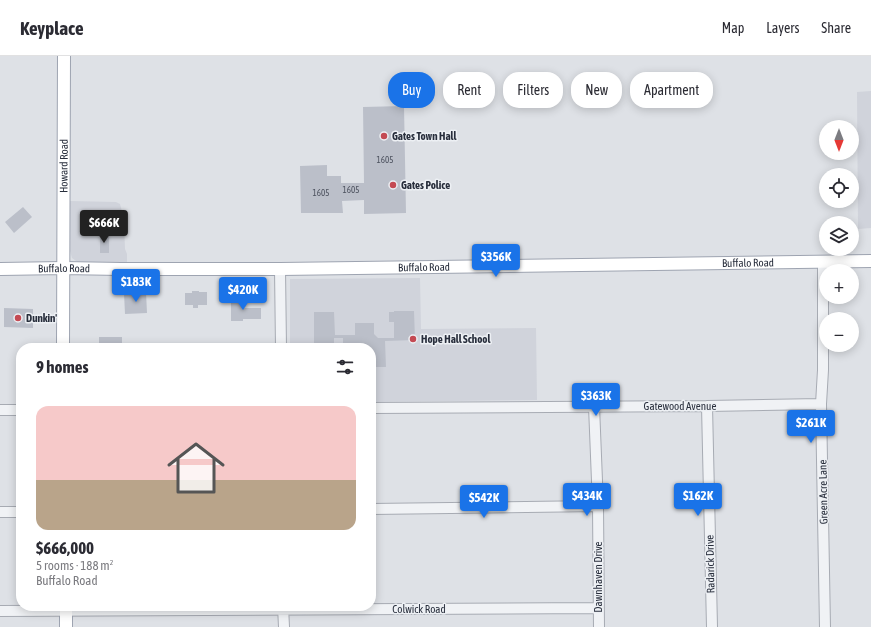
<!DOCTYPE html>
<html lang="en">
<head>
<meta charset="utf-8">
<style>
  :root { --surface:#fff; --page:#f7f7f7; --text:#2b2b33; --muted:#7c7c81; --line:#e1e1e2; --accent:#1a73e8 }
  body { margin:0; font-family:"Asap Condensed",sans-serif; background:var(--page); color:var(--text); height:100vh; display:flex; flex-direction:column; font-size:15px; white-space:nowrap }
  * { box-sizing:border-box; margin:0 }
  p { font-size:13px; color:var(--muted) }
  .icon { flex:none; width:22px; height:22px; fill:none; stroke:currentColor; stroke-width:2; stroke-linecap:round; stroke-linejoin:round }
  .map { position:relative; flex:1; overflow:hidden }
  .side { position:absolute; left:16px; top:287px; width:360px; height:268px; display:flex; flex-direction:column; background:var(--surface); border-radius:16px; box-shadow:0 2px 10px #0003 }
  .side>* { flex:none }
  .guide { position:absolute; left:388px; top:16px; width:380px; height:36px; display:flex; gap:8px }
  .needle { width:26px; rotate:180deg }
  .tools { position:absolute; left:819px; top:64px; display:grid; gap:8px }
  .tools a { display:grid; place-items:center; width:40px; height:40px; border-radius:50%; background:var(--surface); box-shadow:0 2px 10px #0003; font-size:20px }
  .price { position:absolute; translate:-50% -34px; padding:0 9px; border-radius:4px; background:var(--accent); color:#fff; font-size:13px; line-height:26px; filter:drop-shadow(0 1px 2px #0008) }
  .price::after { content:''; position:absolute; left:50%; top:24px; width:12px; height:9px; margin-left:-6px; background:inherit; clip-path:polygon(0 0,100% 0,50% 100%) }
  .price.on { background:#222; color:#fff }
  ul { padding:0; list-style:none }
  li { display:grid; align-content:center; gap:8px; height:212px; padding:0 20px }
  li+li { border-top:1px solid var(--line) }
  li span { display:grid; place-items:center; height:124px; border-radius:12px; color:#555 }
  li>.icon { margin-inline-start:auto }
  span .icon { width:72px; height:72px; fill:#fffc; stroke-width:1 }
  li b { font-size:17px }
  h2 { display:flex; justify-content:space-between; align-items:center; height:48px; padding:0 20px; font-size:17px }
  .pill { padding:0 14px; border-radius:16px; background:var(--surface); box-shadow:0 2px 10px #0003; font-size:14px; line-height:36px }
  .pill.on { background:var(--accent); color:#fff }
  header { display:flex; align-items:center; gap:24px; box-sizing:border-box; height:56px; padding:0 20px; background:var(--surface); border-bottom:1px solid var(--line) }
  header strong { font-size:19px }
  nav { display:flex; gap:22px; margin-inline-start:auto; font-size:14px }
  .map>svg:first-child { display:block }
  .built { fill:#d0d3db }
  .building { fill:#bbbfc9 }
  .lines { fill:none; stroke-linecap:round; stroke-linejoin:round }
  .minor-casing { stroke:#a7abb3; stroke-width:12 }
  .major-casing { stroke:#9ea4b1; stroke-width:14 }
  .minor { stroke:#f0f2f5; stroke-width:10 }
  .major { stroke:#fff; stroke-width:12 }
  .poi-dot { fill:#c44a53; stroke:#edf0f4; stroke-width:1.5 }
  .labels { text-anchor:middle; stroke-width:3; stroke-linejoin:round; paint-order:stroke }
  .number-label { font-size:9px; fill:#4d525f }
  .poi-label { font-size:11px; font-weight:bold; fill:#282e3c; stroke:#edf0f4; text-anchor:start }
  .street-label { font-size:11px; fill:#282e3c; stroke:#edf0f4 }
</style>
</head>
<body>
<header>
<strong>Keyplace</strong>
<nav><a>Map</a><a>Layers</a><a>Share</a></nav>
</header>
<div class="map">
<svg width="871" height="571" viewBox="0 0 871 571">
  <rect width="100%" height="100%" fill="#dee1e6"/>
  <path class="built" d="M871,35V172L858,173L857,36Z
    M70,145L116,146L120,148L124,163L125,193L127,198V207H79L72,202L70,195Z
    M420,222L421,273L536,272L537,344L371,346V292H290V223Z"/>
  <path class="building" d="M404,50L406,157L364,158V144L342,145L343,157H301L300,110L327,109V120H341V127H364L363,51Z
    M23,151L32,161L14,177L5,166Z
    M97,157L119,163L116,175L94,168Z
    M100,180H109V197H100Z
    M192,235H199V236H207V249H198V252H193V249H185V237H192Z
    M146,236L147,257L125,258L124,237Z
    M231,241H242V252H261V263H243V265H231Z
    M4,252L33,253V272L4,271Z
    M394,255H414L415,284L385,285L386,311H371V292H343V282H334V287H314V256H334L335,279H355V267H374V278L378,282H394V266H389V256H394Z
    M99,281H122V292H99Z"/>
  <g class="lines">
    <g class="minor-casing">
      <path id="minor" d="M823,205V314L821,348L825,571
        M280,213L281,292
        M594,350L598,450L599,571
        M707,350L712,571
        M371,352L707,350L821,348
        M0,354H21
        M371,453L598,450
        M0,456H21
        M283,550L284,571
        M0,555L598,552"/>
    </g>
    <g class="major-casing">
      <g id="major">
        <path id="s1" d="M0,213L63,212L121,213H280L871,205"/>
        <path id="s2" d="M63,292L64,0"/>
        <path d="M66,550V571"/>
      </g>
    </g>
    <use href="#minor" class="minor"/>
    <use href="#major" class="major"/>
  </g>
  <g class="poi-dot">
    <circle cx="384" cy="80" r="4"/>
    <circle cx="393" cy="129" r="4"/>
    <circle cx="18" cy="262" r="4"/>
    <circle cx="413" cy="283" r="4"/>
  </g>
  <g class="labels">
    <g class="number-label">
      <text x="385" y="107">1605</text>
      <text x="351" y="137">1605</text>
      <text x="321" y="140">1605</text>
    </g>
    <g class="poi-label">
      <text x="392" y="84">Gates Town Hall</text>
      <text x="401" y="133">Gates Police</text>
      <text x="26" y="266">Dunkin'</text>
      <text x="421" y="287">Hope Hall School</text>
    </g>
    <g class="street-label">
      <text dy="4" stroke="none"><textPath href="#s2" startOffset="182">Howard Road</textPath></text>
      <text dy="4" stroke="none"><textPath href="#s1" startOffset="748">Buffalo Road</textPath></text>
      <text dy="4" stroke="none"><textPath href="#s1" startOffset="424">Buffalo Road</textPath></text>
      <text dy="4" stroke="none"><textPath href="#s1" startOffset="64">Buffalo Road</textPath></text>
      <text x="680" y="354">Gatewood Avenue</text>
      <text transform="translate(823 436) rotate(-91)" y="4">Green Acre Lane</text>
      <text transform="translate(710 508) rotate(-91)" y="4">Radarick Drive</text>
      <text transform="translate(598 521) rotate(-90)" y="4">Dawnhaven Drive</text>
      <text x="419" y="557">Colwick Road</text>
    </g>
  </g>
</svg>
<div class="tools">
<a><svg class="needle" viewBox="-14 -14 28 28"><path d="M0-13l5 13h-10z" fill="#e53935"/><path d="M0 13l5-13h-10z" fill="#7c7c81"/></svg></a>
<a><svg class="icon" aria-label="locate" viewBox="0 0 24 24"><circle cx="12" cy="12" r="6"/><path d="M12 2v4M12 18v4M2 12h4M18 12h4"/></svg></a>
<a><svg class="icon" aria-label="layers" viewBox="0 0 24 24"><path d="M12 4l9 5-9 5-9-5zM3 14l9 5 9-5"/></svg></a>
<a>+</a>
<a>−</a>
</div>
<b class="price on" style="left:104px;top:188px">$666K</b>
<b class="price" style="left:496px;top:222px">$356K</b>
<b class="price" style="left:136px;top:247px">$183K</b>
<b class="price" style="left:243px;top:255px">$420K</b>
<b class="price" style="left:596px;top:361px">$363K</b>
<b class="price" style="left:811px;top:388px">$261K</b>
<b class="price" style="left:587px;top:461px">$434K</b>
<b class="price" style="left:698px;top:461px">$162K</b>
<b class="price" style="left:484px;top:463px">$542K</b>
<div class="guide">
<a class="pill on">Buy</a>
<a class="pill">Rent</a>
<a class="pill">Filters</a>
<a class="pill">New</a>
<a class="pill">Apartment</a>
</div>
<section class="side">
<h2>9 homes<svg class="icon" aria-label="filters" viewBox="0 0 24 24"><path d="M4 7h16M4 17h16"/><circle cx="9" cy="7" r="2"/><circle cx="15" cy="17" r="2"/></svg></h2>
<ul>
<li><span style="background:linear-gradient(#f6c9c9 60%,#b9a48a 0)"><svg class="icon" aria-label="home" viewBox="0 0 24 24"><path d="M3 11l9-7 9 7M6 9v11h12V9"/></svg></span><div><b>$666,000</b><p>5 rooms · 188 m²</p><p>Buffalo Road</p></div></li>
</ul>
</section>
</div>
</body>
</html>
